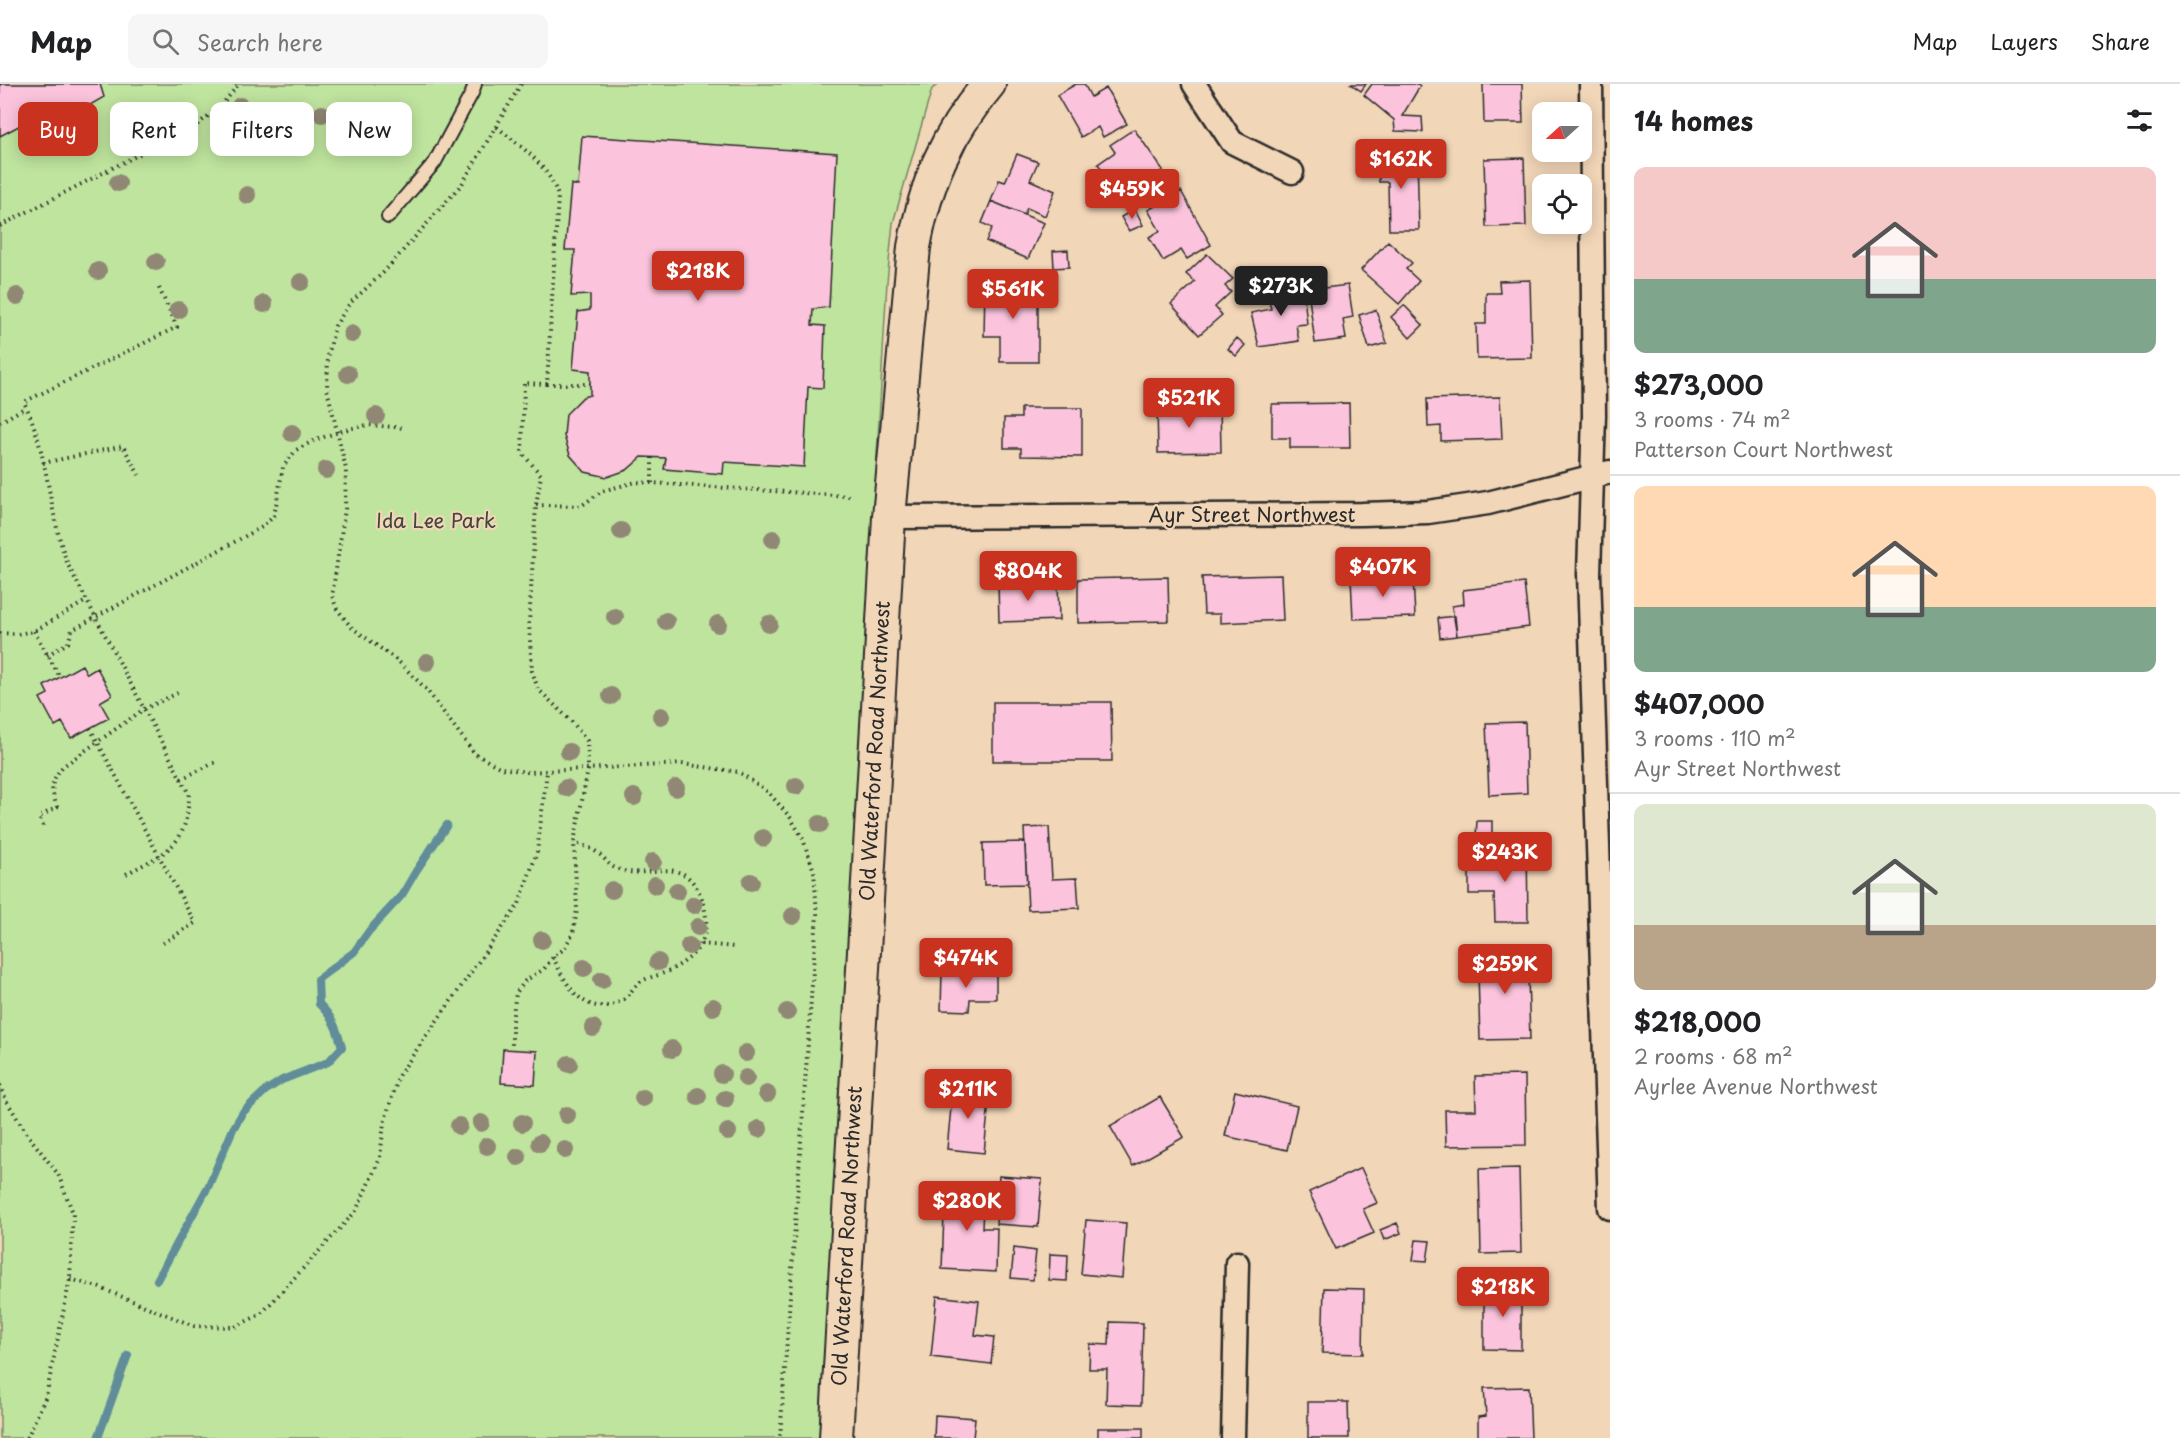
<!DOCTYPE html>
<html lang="en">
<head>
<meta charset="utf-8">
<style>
  :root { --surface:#fff; --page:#f6f6f6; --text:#202124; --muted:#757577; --line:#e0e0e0; --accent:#c8321e }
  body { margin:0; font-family:"Playpen Sans",sans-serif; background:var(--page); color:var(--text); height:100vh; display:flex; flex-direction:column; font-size:22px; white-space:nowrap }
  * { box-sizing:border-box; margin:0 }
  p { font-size:20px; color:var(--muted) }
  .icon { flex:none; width:33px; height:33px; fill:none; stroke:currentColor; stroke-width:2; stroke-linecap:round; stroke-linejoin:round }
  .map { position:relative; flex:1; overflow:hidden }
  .sheet { display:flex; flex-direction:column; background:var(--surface); width:570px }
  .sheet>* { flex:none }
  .banner { position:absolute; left:18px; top:18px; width:570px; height:54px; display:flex; gap:12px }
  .needle { width:39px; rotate:249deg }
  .fabs { position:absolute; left:1532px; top:18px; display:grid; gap:12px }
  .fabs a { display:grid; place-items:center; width:60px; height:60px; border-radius:12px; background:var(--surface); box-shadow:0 3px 15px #0003; font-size:30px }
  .price { position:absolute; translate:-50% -51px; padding:0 14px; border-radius:6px; background:var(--accent); color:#fff; font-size:20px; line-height:39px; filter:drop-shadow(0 2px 3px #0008) }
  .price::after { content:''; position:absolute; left:50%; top:36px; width:18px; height:14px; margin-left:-9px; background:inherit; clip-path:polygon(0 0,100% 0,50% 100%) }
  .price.selected { background:#222; color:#fff }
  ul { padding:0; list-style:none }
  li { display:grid; align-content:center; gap:12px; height:318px; padding:0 24px }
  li+li { border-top:2px solid var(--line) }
  li span { display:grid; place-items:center; height:186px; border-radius:12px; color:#555 }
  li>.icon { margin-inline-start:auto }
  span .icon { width:108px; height:108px; fill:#fffc; stroke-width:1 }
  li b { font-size:26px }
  h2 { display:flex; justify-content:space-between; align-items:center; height:72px; padding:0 24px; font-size:26px }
  .chip { padding:0 21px; border-radius:12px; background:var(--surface); box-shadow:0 3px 15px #0003; font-size:21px; line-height:54px }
  .chip.selected { background:var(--accent); color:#fff }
  header { display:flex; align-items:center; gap:36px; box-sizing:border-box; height:84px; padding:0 30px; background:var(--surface); border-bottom:2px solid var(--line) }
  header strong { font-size:28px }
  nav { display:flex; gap:33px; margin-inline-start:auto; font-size:21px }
  .search { width:420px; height:54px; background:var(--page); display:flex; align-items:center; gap:15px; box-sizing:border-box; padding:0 21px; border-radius:12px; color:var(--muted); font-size:22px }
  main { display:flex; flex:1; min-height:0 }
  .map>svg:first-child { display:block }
  .green { fill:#bfe49e; stroke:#758864; stroke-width:1.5 }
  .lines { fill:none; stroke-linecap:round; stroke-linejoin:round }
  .stream { stroke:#608d99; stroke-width:8 }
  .building { fill:#fbc4dc; stroke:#2b2b2b; stroke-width:1.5 }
  .lane-casing { stroke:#2b2b2b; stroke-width:16 }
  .street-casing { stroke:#2b2b2b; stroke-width:27 }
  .secondary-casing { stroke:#2b2b2b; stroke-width:36 }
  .path { stroke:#2b2b2b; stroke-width:4; stroke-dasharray:1.5 4.5; stroke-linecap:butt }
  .lane { stroke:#f2d6b8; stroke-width:12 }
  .street { stroke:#f2d6b8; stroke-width:22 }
  .secondary { stroke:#f2d6b8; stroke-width:32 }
  .tree { fill:#918774 }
  .labels { text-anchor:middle; stroke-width:4.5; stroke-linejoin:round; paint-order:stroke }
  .street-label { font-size:20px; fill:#2b2b2b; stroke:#f2d6b8 }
  .park-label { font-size:20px; fill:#41473c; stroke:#f2d6b8 }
</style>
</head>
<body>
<header>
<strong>Map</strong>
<div class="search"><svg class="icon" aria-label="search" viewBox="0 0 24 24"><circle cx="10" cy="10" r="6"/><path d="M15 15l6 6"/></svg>Search here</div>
<nav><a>Map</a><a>Layers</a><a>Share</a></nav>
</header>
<main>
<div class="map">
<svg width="1610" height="1354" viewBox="0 0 1610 1354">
  <rect width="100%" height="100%" fill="#f2d6b8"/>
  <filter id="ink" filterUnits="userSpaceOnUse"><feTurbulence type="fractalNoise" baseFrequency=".0167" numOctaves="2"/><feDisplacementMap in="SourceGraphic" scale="12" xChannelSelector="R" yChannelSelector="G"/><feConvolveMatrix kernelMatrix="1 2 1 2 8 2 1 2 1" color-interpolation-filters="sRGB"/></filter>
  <g filter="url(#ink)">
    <path class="green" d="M0,0H939L932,5L893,139L887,198L820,1354H0Z"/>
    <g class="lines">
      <path class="stream" d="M157,1196L209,1101L233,1045L243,1028L265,1007L282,996L328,978L342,963C337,945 332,932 319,920L318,895L354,868L369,847L402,811L416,787L447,741
        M98,1354L128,1271"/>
    </g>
    <path class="building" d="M0,0H100L104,13L52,43L45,28L0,52Z
      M1076,0H1084L1091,13L1106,4L1127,40L1103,53L1098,43L1081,53L1057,11Z
      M1351,0H1366L1361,7Z
      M1372,0H1418L1420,2L1402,32L1422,33L1423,48L1395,47L1394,36L1364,11Z
      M1483,0H1522L1523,39H1484Z
      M1134,45L1163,86L1140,102L1133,91L1115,104L1098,80L1115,68L1110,61Z
      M582,52L837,69L829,223L813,225L812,241L825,242L823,304L808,303L804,383L724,378L723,390L664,385L666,374L642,373L627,386L607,393L585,388L570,371L564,352L566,330L583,313L590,311V287L573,285L578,228L590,226V211L571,212L575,166H565L571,100L578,102Z
      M1017,70L1038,78L1030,96L1055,107L1045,132L1027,124L1024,131L991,117L999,96L1005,98Z
      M1417,70L1419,146H1389L1388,98H1379V71Z
      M1524,74L1526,142L1486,143L1484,75Z
      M1181,107L1211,161L1187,175L1181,166L1163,177L1149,153L1160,147L1148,126Z
      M991,117L1044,139L1028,175L986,157L992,144L982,139Z
      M1135,125L1143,141L1129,147L1121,133Z
      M1388,157L1412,179L1406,185L1419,197L1399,220L1361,186Z
      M1068,166L1069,183L1054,184L1053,167Z
      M1207,170L1233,195L1225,202L1231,208L1215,223L1222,231L1199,251L1171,220L1195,198L1186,190Z
      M1530,196L1532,274L1477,275L1476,240H1486V209H1500L1499,197Z
      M985,199L1038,200V278H1000V252H984Z
      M1348,201L1353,233L1343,235L1346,255L1315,259L1308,206Z
      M1303,202L1307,240L1296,241L1299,257L1259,263L1251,229L1271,225L1266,206Z
      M1404,221L1423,241L1410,254L1391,233Z
      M1376,226L1387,259L1369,264L1359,231Z
      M1237,254L1245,261L1236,272L1228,265Z
      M1500,313L1502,355L1441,357V342L1428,343L1427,315Z
      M1349,319L1350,364H1290V354H1272V320Z
      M1220,320L1221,368L1158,369L1157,322Z
      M1021,324H1082V373L1021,372V364H1004V334H1021Z
      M1281,491L1283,536L1220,539V530H1204L1202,493Z
      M1413,492L1415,533L1353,535L1351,494Z
      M1168,493L1169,537L1078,539V495Z
      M1058,498L1059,536L999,538L998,499Z
      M1524,499L1529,543L1457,552L1452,522L1464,520L1463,506Z
      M1455,532L1457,552L1440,554L1438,534Z
      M82,581L87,590L97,584L112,611L100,618L109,634L71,654L62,638L55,642L40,614L48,610L44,602Z
      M993,618H1111L1112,677H993Z
      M1525,638L1527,709L1489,711L1486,639Z
      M1477,737H1492V753L1476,752Z
      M1049,743L1052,795L1077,794L1079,824L1028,826L1024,744Z
      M1025,758L1027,800L984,801L983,759Z
      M1527,760L1528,838H1495L1494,810H1469V786H1494V761Z
      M1527,861L1530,955L1480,956L1478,890H1491V862Z
      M942,887L996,889V915H970L969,927L941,926Z
      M503,965L537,967L535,1001L501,999Z
      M1525,991L1526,1061L1446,1062L1445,1026H1476L1475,992Z
      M953,1003L990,1007L984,1069L947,1065Z
      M1235,1007L1297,1022L1287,1066L1225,1052Z
      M1160,1013L1184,1053L1133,1082L1110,1042Z
      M1361,1084L1377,1119L1363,1125L1374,1149L1336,1165L1309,1108Z
      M1519,1084L1521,1169L1481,1170L1479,1085Z
      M999,1092L1042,1095L1038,1143L996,1140Z
      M945,1102L984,1104L982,1144H997L996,1188L942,1185Z
      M1086,1136L1126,1139L1122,1194L1081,1190Z
      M1397,1139L1401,1149L1384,1156L1380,1146Z
      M1416,1156L1430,1157L1427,1177L1413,1176Z
      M1014,1164L1036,1167L1033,1196L1011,1194Z
      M1050,1170L1068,1171L1067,1197L1049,1196Z
      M1484,1203H1521V1266L1484,1265Z
      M1324,1204L1364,1205L1363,1270L1322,1269Z
      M937,1212L979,1217L975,1251L994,1253L991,1280L931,1273Z
      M1110,1238L1143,1239L1141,1321L1106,1320L1107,1285H1089L1090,1260L1109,1261Z
      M1529,1303L1531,1354H1478V1333L1486,1332L1484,1304Z
      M1308,1318H1348L1349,1354H1308Z
      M935,1331L975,1334L973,1354H934Z
      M1098,1344H1143V1354H1098Z"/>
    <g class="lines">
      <g class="lane-casing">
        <path id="lane" d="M388,133L435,78L472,9L475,0"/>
      </g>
      <g class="street-casing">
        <path id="street" d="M1194,0L1232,58L1292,88
          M1591,0L1594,331L1589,490L1610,1124
          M889,433L1362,430L1428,428L1488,419L1610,388
          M1233,1354L1237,1179"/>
      </g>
      <g class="secondary-casing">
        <path id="secondary" d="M836,1354L889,433L914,163C926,98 946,51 989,0"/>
      </g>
      <path class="path" d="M521,0L462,100L383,189L350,219L335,242L328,272L327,305L346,385L345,425L332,512L337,525L351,543L398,577L426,605L475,670L501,684L527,688L682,680L739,688L768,708L790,733L803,755L814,787L817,830L780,1354
        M497,43C521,63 549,81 558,112L547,300L524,299L522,369L541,391L536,421L529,540L532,587L538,605L573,639L587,657L588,686L574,758L577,826L573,849L564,865L553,873L544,885L525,897L516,909L512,937V961
        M0,142L198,40L220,23L239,0
        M547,300H590
        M0,338L26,323
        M43,379L123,362L139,391
        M652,399V373
        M536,421L581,422L602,407L636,398L849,412
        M34,547L60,593
        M0,549L18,550L34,547L86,517
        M47,571L68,559L72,546L262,443L274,432L283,383L296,366L315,356L348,345L368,341L405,344
        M90,644L195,839L163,859
        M181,695L218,677
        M43,742L39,733L57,723C51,704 49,700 62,683L144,625L180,608
        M126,790C168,767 187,763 189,710L68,481C48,429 49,369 24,318L177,243L159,204
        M701,860L735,863
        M553,873C566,901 585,937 623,916C630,911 634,901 642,897C649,893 657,892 664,889C695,875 714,855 703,819C701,809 692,794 683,790C665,781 647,791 629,788C606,784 610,777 595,767C589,763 581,761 574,758
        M0,1001L6,1016L27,1050L58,1090L73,1129L70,1195L46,1312L27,1354
        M70,1195L98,1203L194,1242L235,1243L261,1230L356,1127L380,1074L384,1039L399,991L519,820L537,768L547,687"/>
      <use href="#lane" class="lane"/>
      <use href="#street" class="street"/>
      <use href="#secondary" class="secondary"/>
    </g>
    <g class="tree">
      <circle cx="240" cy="22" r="9"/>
      <circle cx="322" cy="30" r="9"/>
      <circle cx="276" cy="62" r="9"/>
      <circle cx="118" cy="99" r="9"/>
      <circle cx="247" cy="111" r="9"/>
      <circle cx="156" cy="178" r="9"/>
      <circle cx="98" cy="187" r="9"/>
      <circle cx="301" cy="198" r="9"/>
      <circle cx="17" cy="212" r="9"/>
      <circle cx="264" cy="220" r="9"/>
      <circle cx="178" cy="226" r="9"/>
      <circle cx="352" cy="250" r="9"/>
      <circle cx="348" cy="290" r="9"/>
      <circle cx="376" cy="332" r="9"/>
      <circle cx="292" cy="349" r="9"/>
      <circle cx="326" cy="386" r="9"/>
      <circle cx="621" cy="447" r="9"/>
      <circle cx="773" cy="455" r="9"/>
      <circle cx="615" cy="533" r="9"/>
      <circle cx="666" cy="537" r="9"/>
      <circle cx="718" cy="540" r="9"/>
      <circle cx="769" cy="540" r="9"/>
      <circle cx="427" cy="578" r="9"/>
      <circle cx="611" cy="612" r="9"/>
      <circle cx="661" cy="632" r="9"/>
      <circle cx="569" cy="668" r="9"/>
      <circle cx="796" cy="702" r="9"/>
      <circle cx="566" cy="704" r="9"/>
      <circle cx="676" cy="704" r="9"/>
      <circle cx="634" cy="713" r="9"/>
      <circle cx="820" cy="740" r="9"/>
      <circle cx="763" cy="754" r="9"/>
      <circle cx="653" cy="778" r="9"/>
      <circle cx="751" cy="798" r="9"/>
      <circle cx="655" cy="801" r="9"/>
      <circle cx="612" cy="806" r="9"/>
      <circle cx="677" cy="807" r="9"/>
      <circle cx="694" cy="821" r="9"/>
      <circle cx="793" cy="832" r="9"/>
      <circle cx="698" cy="843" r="9"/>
      <circle cx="542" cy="856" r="9"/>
      <circle cx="689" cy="862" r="9"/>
      <circle cx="658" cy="878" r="9"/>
      <circle cx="584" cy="884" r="9"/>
      <circle cx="602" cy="896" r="9"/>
      <circle cx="713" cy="923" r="9"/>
      <circle cx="787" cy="928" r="9"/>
      <circle cx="593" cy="944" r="9"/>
      <circle cx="672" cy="965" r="9"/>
      <circle cx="746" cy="969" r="9"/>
      <circle cx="569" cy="980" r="9"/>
      <circle cx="722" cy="990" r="9"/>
      <circle cx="746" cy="994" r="9"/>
      <circle cx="767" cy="1010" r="9"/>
      <circle cx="698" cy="1012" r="9"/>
      <circle cx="643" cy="1014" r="9"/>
      <circle cx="725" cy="1015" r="9"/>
      <circle cx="567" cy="1031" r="9"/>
      <circle cx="481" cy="1039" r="9"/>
      <circle cx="522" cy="1039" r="9"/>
      <circle cx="459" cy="1042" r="9"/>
      <circle cx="759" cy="1045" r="9"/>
      <circle cx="728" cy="1048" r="9"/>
      <circle cx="540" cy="1059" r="9"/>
      <circle cx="487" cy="1062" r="9"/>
      <circle cx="565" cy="1066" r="9"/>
      <circle cx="518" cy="1073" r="9"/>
    </g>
  </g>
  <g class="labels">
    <g class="street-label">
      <text x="1252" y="438">Ayr Street Northwest</text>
      <text transform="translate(875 667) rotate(-87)" y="7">Old Waterford Road Northwest</text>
      <text transform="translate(847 1152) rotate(-87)" y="7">Old Waterford Road Northwest</text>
    </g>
    <g class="park-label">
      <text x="436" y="444">Ida Lee Park</text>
    </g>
  </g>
</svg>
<div class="fabs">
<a><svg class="needle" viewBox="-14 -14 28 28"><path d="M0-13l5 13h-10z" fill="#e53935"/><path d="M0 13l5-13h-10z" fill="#757577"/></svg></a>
<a><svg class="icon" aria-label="locate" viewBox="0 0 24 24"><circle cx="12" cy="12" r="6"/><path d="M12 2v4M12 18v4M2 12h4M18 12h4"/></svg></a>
</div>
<b class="price" style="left:1401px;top:106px">$162K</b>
<b class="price" style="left:1132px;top:136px">$459K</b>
<b class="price" style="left:698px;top:218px">$218K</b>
<b class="price selected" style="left:1281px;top:233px">$273K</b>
<b class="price" style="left:1013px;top:236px">$561K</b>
<b class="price" style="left:1189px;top:345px">$521K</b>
<b class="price" style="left:1383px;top:514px">$407K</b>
<b class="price" style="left:1028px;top:518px">$804K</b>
<b class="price" style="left:1505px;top:799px">$243K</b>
<b class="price" style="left:966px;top:905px">$474K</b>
<b class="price" style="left:1505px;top:911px">$259K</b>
<b class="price" style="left:968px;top:1036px">$211K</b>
<b class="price" style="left:967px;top:1148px">$280K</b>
<b class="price" style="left:1503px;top:1234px">$218K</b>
<div class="banner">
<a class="chip selected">Buy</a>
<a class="chip">Rent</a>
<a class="chip">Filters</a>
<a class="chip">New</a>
</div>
</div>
<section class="sheet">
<h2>14 homes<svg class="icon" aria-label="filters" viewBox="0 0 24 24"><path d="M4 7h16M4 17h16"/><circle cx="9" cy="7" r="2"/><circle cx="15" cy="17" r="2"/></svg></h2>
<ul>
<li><span style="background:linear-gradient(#f6c9c9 60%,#7fa58c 0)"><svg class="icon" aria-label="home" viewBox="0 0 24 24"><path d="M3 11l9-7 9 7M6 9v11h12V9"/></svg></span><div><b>$273,000</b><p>3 rooms · 74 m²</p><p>Patterson Court Northwest</p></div></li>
<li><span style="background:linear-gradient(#ffd9b3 65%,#7fa58c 0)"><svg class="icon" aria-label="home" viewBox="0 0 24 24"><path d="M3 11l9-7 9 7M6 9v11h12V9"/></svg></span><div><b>$407,000</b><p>3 rooms · 110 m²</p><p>Ayr Street Northwest</p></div></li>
<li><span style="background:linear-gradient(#dfe7d0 65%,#b9a48a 0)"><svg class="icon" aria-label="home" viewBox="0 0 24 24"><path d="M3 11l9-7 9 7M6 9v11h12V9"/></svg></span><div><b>$218,000</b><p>2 rooms · 68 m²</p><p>Ayrlee Avenue Northwest</p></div></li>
</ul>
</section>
</main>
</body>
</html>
